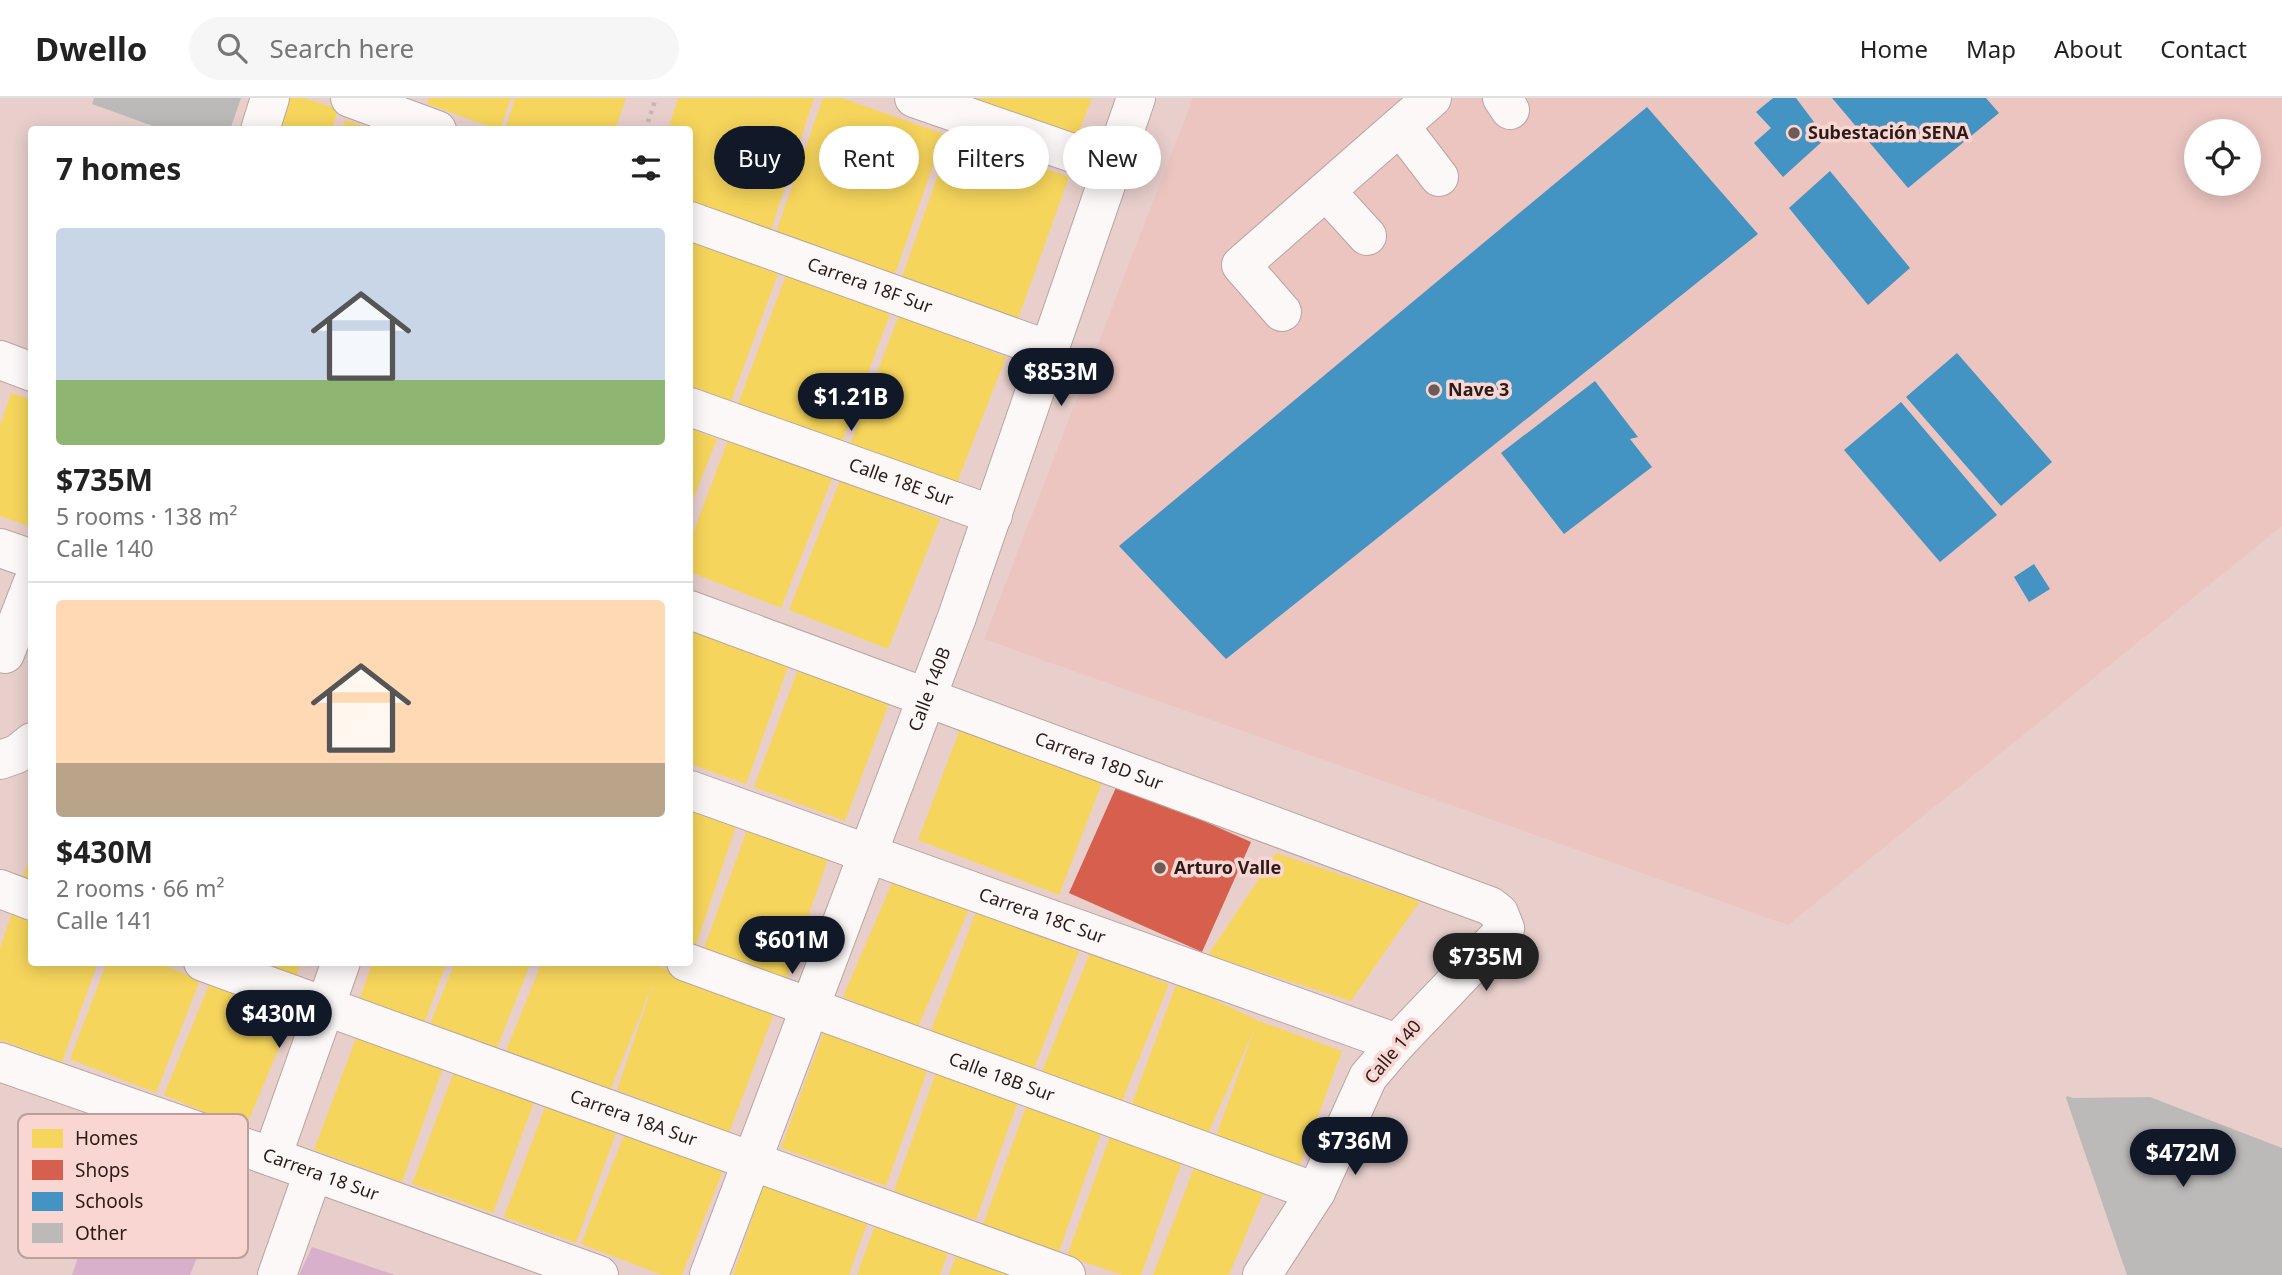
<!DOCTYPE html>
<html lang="en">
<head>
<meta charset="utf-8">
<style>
  :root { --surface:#fff; --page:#f6f6f6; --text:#222; --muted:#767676; --line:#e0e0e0; --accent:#111827 }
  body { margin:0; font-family:"Noto Sans",sans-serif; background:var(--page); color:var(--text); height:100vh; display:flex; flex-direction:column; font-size:26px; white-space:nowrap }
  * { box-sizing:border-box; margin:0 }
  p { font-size:23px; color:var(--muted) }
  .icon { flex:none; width:38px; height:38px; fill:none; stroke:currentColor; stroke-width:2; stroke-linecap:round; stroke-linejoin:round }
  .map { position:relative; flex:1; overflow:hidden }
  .panel { position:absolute; left:28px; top:28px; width:665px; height:840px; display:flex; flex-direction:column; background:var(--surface); border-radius:7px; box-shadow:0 4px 18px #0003 }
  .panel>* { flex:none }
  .hud { position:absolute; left:714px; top:28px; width:665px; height:63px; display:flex; gap:14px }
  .controls { position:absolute; left:2184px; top:21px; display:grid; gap:14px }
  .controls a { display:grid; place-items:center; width:77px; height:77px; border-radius:50%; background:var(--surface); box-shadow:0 4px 18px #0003; font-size:35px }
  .price { position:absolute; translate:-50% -60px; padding:0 16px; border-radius:24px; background:var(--accent); color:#fff; font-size:23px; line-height:46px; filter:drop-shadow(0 2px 4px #0008) }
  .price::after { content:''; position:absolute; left:50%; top:42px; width:21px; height:16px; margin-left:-10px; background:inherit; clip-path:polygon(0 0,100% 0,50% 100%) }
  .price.on { background:#222; color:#fff }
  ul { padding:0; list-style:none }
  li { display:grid; align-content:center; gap:14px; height:371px; padding:0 28px }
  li+li { border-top:2px solid var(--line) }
  li span { display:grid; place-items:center; height:217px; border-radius:7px; color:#555 }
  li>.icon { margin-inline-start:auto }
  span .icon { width:126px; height:126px; fill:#fffc; stroke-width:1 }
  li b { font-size:30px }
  h2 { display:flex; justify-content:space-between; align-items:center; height:84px; padding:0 28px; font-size:30px }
  .tag { padding:0 24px; border-radius:32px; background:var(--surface); box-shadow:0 4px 18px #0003; font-size:24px; line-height:63px }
  .tag.on { background:var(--accent); color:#fff }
  header { display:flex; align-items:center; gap:42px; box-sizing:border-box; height:98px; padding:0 35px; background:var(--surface); border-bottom:2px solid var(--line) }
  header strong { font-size:33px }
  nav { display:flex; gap:38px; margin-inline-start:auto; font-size:24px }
  .search { width:490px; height:63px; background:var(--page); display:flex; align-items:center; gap:18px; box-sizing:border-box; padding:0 24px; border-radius:38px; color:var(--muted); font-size:26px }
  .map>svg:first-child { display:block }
  .built { fill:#ecc5c0; fill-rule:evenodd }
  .green { fill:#d8b0cc }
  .homes { fill:#f6d55c }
  .shops { fill:#d6604d }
  .schools { fill:#4393c3 }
  .building { fill:#bcbab9 }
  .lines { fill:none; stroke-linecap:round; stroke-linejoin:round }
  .minor-casing { stroke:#b8a5a3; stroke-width:40 }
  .path { stroke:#c1b9b8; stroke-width:4.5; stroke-dasharray:3.5 5; stroke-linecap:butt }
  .minor { stroke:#fcf8f7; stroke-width:38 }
  .poi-dot { fill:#6d5b58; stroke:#fad6d2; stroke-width:2.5 }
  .labels { text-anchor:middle; stroke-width:7; stroke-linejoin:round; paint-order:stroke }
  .poi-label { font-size:18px; font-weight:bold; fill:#2b1c1a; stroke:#fad6d2; text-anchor:start }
  .street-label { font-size:18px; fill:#2b1c1a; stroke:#fad6d2 }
  .key { fill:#fad6d2; stroke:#bc9e9b; stroke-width:2 }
  .key-label { font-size:19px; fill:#2b1c1a }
</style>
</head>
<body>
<header>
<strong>Dwello</strong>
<div class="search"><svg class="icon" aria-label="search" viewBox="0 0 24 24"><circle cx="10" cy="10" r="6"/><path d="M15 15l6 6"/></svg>Search here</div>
<nav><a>Home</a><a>Map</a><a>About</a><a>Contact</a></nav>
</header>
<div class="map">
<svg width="2282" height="1177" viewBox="0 0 2282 1177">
  <rect width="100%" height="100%" fill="#e8cfcc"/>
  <path class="built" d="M1193,0H2282V428L1788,827L984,541ZM2196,33H2249V86H2196Z"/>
  <path class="green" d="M99,1099L207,1134L190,1177H72Z
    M312,1149L395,1177H299Z"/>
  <path class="homes" d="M277,0H304L338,11L332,32H267Z
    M429,0H511L500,32L427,6Z
    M515,0H626L615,32H505Z
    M678,0H814L771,132L690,105V32H668Z
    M823,0H842L944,36L895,176L776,134Z
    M971,0H1092L1074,46Z
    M345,22L373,31V32H342Z
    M952,37L1069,79L1018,221L902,179Z
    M690,143L779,173L730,306L690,292Z
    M786,177L890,216L842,344L738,306Z
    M899,217L1006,259L955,390L849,349Z
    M11,295L32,302V429L0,418V328Z
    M690,330L717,341L690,409Z
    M729,340L832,381L781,510L690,474V443Z
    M840,382L940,421L888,551L789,512Z
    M696,529L790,563L746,686L690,666V547Z
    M800,566L891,600L845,723L754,689Z
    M963,623L1105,677L1059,797L918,742Z
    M690,709L737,725L696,847L690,845Z
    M747,732L828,761L786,882L703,853Z
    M1276,755L1420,803L1351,903L1208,857Z
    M31,756H32V788L21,785Z
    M895,778L970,809L917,931L843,899Z
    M13,812L32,819V864H98L62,964L0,942V850Z
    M976,814L1079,853L1031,979L928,940Z
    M1090,855L1169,886L1118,1013L1039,981Z
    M107,864H155L200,882L156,995L70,961Z
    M244,864H301L294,884Z
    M373,864H447L424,926L359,902Z
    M455,864H531L496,952L430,926Z
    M542,864H647L776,910L729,1035L617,992L654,883L609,995L506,953Z
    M211,882L293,916L245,1031L164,997Z
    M1177,884L1259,923L1342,953L1298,1072L1215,1041L1255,930L1205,1042L1129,1014Z
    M827,924L931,962L886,1088L781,1050Z
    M358,935L444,967L402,1084L314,1052Z
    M940,963L1022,992L976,1122L894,1093Z
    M457,966L537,996L493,1115L412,1086Z
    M548,1001L619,1027L576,1145L504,1119Z
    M1029,1001L1104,1027L1058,1156L982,1129Z
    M628,1027L726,1065L682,1177H662L581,1146Z
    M1112,1033L1184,1058L1141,1177H1122L1067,1158Z
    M1194,1070L1263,1096L1229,1177H1153Z
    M767,1077L871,1114L849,1177H733Z
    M878,1119L951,1145L940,1177H857Z
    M961,1146L1042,1177H949Z"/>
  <path class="shops" d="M1118,685L1251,744L1202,854L1069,795Z"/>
  <path class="schools" d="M1773,0H1796L1826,40L1783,79L1754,45L1771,30L1756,14Z
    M1832,0H1986L1999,15L1908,90Z
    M1647,9L1758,136L1226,561L1119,448Z
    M1830,73L1910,170L1868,207L1789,110Z
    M1957,255L2052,364L2001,408L1906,299Z
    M1595,283L1638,339L1630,341L1652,369L1564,436L1501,355Z
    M1901,304L1997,417L1940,464L1844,352Z
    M2034,466L2050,491L2029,504L2014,479Z"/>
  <path class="building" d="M94,0H241L230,32H164L92,6Z
    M2067,998L2073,1000L2150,999L2282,1050V1177H2127L2066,1000Z"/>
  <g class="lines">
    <g class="minor-casing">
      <g id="minor">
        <path d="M350,0L437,32"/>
        <path d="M914,0L1113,69"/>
        <path d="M1502,0L1510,12"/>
        <path d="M1400,28L1439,79"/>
        <path d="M260,32L270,0"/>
        <path d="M1326,93L1367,138"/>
        <path id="s1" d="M690,123L1049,252"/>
        <path d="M1282,214L1241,167L1432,0"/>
        <path d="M0,262L32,274"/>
        <path id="s2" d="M690,309L993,417"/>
        <path d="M0,450L32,461"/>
        <path id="s3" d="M690,512L1490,808L1499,815L1505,830L1500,837L1397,945L1368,979L1316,1094L1262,1177"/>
        <path d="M5,556L32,486"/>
        <path d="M0,662L17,656L32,644"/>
        <path id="s4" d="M690,692L1397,945"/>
        <path d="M0,791L32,803"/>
        <path id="s5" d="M203,864L1066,1177"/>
        <path id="s6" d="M686,864L1316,1094"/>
        <path id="s7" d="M0,964L272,1059L599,1177"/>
        <path d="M272,1059L341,864"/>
        <path d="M277,1177L313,1075"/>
        <path id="s8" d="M709,1177L957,519L1136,0"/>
      </g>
    </g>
    <path class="path" d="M645,32L656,0"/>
    <use href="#minor" class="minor"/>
  </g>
  <g class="poi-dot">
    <circle cx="1794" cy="35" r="7"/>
    <circle cx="1434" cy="292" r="7"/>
    <circle cx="1160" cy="770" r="7"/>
  </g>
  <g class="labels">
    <g class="poi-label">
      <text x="1808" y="41">Subestación SENA</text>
      <text x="1448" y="298">Nave 3</text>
      <text x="1174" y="776">Arturo Valle</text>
    </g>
    <g class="street-label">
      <text dy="6" stroke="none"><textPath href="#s1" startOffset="191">Carrera 18F Sur</textPath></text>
      <text dy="6" stroke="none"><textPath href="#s2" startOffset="224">Calle 18E Sur</textPath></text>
      <text dy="6" stroke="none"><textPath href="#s8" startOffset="626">Calle 140B</textPath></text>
      <text dy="6" stroke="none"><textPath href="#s3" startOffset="436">Carrera 18D Sur</textPath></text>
      <text dy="6" stroke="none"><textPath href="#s4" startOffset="374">Carrera 18C Sur</textPath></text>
      <text transform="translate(1393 954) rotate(-50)" y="6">Calle 140</text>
      <text dy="6" stroke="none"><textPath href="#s6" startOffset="336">Calle 18B Sur</textPath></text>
      <text dy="6" stroke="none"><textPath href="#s5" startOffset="458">Carrera 18A Sur</textPath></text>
      <text dy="6" stroke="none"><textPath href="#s7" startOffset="340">Carrera 18 Sur</textPath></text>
    </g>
  </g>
  <rect x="18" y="1016" width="230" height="144" rx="10" class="key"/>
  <rect x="32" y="1031" width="31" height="19" fill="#f6d55c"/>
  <rect x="32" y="1062" width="31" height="20" fill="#d6604d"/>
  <rect x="32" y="1094" width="31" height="19" fill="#4393c3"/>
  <rect x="32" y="1125" width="31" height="20" fill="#bcbab9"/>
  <g class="key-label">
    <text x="75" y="1047">Homes</text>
    <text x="75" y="1079">Shops</text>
    <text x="75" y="1110">Schools</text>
    <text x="75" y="1142">Other</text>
  </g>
</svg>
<div class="controls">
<a><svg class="icon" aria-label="locate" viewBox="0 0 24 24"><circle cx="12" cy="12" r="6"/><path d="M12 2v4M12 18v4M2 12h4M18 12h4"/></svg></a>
</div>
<b class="price" style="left:1061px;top:310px">$853M</b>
<b class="price" style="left:851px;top:335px">$1.21B</b>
<b class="price" style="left:792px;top:878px">$601M</b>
<b class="price on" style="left:1486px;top:895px">$735M</b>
<b class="price" style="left:279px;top:952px">$430M</b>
<b class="price" style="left:1355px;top:1079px">$736M</b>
<b class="price" style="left:2183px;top:1091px">$472M</b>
<div class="hud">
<a class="tag on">Buy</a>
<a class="tag">Rent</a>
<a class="tag">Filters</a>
<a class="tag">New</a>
</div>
<section class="panel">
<h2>7 homes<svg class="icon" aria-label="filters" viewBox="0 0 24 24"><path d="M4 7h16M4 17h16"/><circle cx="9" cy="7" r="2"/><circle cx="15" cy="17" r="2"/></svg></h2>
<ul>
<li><span style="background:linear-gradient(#c9d6e8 70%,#8fb573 0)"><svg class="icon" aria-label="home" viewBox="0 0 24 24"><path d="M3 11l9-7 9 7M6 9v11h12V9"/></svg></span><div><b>$735M</b><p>5 rooms · 138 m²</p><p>Calle 140</p></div></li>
<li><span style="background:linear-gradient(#ffd9b3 75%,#b9a48a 0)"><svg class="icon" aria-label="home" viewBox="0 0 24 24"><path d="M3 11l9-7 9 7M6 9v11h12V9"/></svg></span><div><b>$430M</b><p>2 rooms · 66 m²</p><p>Calle 141</p></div></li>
</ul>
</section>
</div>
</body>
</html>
